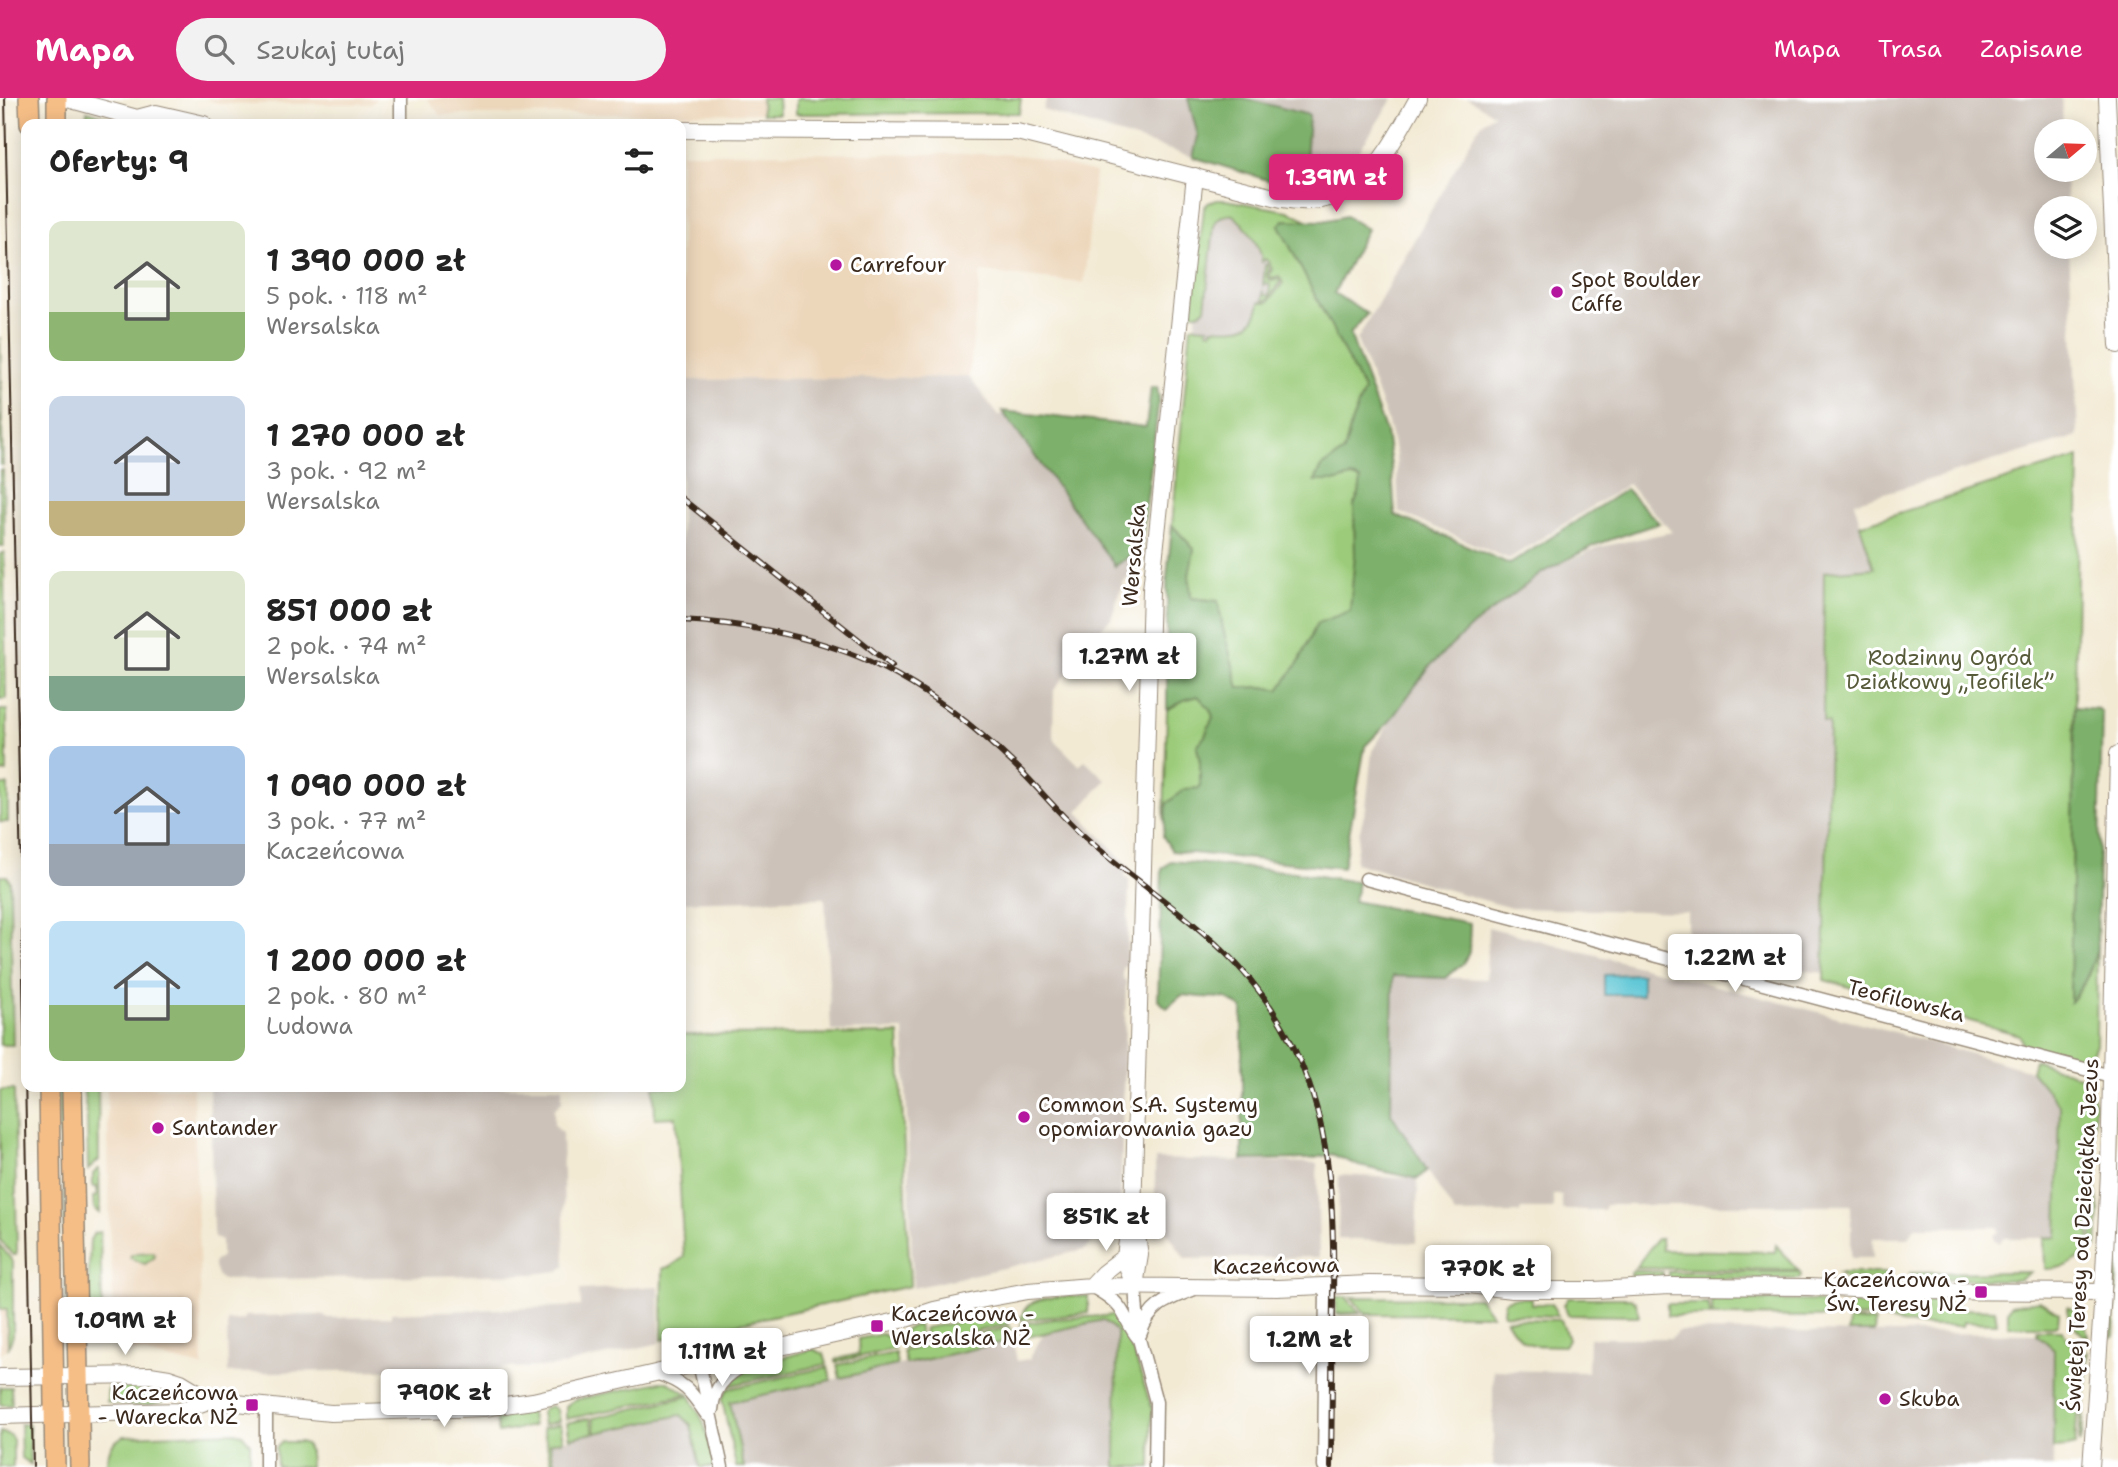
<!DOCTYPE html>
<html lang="pl">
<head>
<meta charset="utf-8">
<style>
  :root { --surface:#fff; --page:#f2f2f2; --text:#222; --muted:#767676; --accent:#db2777 }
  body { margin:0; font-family:"Shantell Sans",sans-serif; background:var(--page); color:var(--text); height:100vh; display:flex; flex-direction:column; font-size:26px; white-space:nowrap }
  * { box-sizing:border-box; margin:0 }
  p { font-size:23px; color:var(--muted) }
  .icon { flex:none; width:38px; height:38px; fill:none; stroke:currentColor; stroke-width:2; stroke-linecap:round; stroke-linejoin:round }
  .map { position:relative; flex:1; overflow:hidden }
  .panel { position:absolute; left:21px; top:21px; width:665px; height:973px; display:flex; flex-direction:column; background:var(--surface); border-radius:14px; box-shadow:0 4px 18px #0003 }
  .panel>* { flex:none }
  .needle { width:46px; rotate:71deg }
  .tools { position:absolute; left:2034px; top:21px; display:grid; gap:14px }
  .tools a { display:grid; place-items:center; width:63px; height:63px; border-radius:50%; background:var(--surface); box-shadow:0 4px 18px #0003; font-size:35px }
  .price { position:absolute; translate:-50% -60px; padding:0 16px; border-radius:7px; background:#fff; color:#222; font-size:23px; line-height:46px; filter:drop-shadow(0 2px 4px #0008) }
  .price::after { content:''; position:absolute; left:50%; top:42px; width:21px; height:16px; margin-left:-10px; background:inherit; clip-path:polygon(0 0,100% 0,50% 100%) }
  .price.active { background:var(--accent); color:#fff }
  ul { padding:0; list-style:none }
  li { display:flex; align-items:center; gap:21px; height:175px; padding:0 28px }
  li span { display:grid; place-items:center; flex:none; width:196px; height:140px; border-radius:14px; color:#555 }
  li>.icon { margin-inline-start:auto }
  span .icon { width:84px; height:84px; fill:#fffc; stroke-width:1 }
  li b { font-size:30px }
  h2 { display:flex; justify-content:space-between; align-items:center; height:84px; padding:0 28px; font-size:30px }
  header { display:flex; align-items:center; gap:42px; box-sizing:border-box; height:98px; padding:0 35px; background:var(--accent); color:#fff }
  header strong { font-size:33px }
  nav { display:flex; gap:38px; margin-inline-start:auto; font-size:24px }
  .search { width:490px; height:63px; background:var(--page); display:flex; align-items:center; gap:18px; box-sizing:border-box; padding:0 24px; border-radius:38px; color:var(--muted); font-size:26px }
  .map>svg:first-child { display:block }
  .built { fill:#edd7bb }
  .industrial { fill:#ccc2b9 }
  .green { fill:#9ccc7a; stroke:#6c7b4c; stroke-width:2 }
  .forest { fill:#7db06a; stroke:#5c6d44; stroke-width:2 }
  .water { fill:#5ac5d4; stroke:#4a7879; stroke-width:2 }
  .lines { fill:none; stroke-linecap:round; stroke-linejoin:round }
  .minor-casing { stroke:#978a79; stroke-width:15 }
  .tertiary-casing { stroke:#978a79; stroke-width:18 }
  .primary-casing { stroke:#978a79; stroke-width:22 }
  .minor { stroke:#fff; stroke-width:12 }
  .tertiary { stroke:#fff; stroke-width:16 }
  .primary { stroke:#f6be87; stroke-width:19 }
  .tram { stroke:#3b2a1e; stroke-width:2 }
  .rail-casing { stroke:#3b2a1e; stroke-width:6 }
  .rail { stroke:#fff; stroke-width:3.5; stroke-dasharray:10; stroke-linecap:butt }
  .poi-dot { fill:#b5179e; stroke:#fff; stroke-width:2.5 }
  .labels { text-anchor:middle; stroke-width:6; stroke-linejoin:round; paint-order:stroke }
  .poi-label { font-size:21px; fill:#3b2a1e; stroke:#fff; text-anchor:start }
  .street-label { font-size:21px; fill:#3b2a1e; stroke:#fff }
  .park-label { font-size:21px; fill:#585b3a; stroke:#fff }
</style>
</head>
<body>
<header>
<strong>Mapa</strong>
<div class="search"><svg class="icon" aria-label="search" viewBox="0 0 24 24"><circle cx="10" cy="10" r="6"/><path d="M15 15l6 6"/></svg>Szukaj tutaj</div>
<nav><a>Mapa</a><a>Trasa</a><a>Zapisane</a></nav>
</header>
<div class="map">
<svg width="2118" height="1369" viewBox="0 0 2118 1369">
  <rect width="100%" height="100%" fill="#fff"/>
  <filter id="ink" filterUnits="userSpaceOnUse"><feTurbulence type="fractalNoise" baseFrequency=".0143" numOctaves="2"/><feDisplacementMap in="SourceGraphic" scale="14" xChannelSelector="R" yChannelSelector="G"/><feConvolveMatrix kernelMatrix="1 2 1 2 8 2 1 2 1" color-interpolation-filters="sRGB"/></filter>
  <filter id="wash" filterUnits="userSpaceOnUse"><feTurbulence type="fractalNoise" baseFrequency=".00686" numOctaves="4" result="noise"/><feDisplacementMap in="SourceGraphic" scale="28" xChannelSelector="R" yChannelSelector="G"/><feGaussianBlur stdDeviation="1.57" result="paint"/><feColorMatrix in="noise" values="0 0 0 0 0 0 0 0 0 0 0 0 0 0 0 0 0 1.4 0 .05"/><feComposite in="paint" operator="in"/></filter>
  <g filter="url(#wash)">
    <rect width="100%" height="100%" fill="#f3ead4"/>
    <path class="built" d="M204,0H376V1L371,6H220Z
      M427,0H761L762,15L440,17Z
      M681,55L1006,56L1037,60L1095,75L1084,185L981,174L969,279L681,282Z
      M107,989H193L203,1269L125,1251L115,1243L110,1141Z
      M0,1201H6L8,1251L0,1255Z"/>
    <path class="industrial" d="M1047,0H1188L1198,38L1193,59L1043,12Z
      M1243,0H1393L1357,56L1324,82L1305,80L1309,18Z
      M1467,0H2062L2063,33H2046V72H2065L2067,110H2046V149H2069L2078,338L1854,404L1874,471L1824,475L1823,624L1829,625L1828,748L1824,875L1791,871L1687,844V814L1511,810L1355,765L1359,735L1366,710L1372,653L1390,624L1430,568L1472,529L1543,474L1599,449L1672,434L1628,386L1509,461L1399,414L1396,357L1387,321L1357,242L1477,32L1484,23L1494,16Z
      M1209,104L1230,108L1288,185L1241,241L1194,238Z
      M969,279L999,318L1003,315L1114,468L1141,450L1139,467L1123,484L1111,521L1106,525L1054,592L1053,635L1056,644L1079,667L1085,662L1106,682L1078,714L1130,770L1124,778L1129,782L1127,866L1123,870V881L1126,884L1120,1118L1084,1152L913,1190L904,932L831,933L825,800L681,804V282Z
      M1488,829L1876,929L2031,973L2060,1008L2057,1140H2004L1999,1145L1994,1141V1137L1999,1134L1998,1129H1915L1909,1140H1873V1160H1851V1107H1605L1604,1112H1562V1097H1553V1111H1521L1519,1115L1455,1116L1391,1015L1393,878L1486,881Z
      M209,989H562V1004L554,1011V1026L562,1035L565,1168L559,1173L533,1176L223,1182L218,1179L214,1170V1164L221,1158V1142L214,1139L213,1134L211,1041L212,1037L218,1034V1026L210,1019Z
      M1155,1061L1317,1065L1319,1159L1185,1161L1155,1115Z
      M1339,1077L1418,1081L1416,1145L1338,1141Z
      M659,1188L660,1245L553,1269L228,1275L227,1223L244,1222V1218L325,1217V1220L391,1219V1215L581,1208L580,1192Z
      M1103,1222L1117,1235L1116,1369H744L730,1304L1013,1242L1017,1263L1029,1261L1044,1235Z
      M1678,1233L2037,1236L2054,1251L2053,1369H1493V1272L1588,1274L1589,1240H1671Z
      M681,1317L691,1327L700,1369H555L550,1345Z"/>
    <path class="green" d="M761,0H778L779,16H762Z
      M798,0H1021L1019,15L796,16V2Z
      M87,13L124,24L86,26Z
      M1217,102H1226L1288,113L1312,124L1279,127L1364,293L1352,323L1344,354L1322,369L1315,382L1337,383L1352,379L1362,381L1359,396L1354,407L1355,457L1350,514L1317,526L1300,562L1279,592L1263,589L1239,590L1223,531L1218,503L1191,500L1189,477L1194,451L1172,427L1191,228L1208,229L1207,233L1212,234V230C1237,231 1255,234 1260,204H1268L1283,185L1279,178L1272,181L1269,178L1272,171L1269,164L1265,161L1262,164C1261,147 1246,128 1233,117C1224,116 1217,118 1214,128L1205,210L1201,215H1192L1204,110L1208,105Z
      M1267,166L1269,172L1267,176L1268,181L1272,183L1279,181L1280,184L1268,201L1263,203V192L1264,197H1269L1270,186L1265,185L1263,189L1265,167Z
      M0,239L3,367H0Z
      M2079,359L2070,902C2085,891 2092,870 2097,851L2096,946L2089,963C2067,964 2045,955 2023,949L2020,937L1824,882L1829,625L1823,624L1824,474L1874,470L1860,427Z
      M0,372H3L4,448H0Z
      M4,454L6,601H0V456Z
      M1199,598L1210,611L1213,619L1205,638L1197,648L1200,664V690L1167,705L1164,723L1167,612L1184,602Z
      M0,612H7V674L0,675Z
      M0,687H8V724H0Z
      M0,778H7L10,783L13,947H0Z
      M899,936L910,1188L662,1242L663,1170L670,1169L684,1159L676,1019L655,1020L654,989H681V937Z
      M2034,962L2088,981L2095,1006L2089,1145C2083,1164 2063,1171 2045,1171L2044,1140L2057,1139L2060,1008L2031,973Z
      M58,989H63L68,1224H66L63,1081L59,1034Z
      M83,989H98L99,1062L88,1072L87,1017Z
      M0,992H14L17,1152L16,1157H13L0,1142Z
      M98,1071H99L100,1115L94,1110L93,1099L97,1098V1089H93V1076Z
      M2095,1086L2099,1112L2097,1150L2092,1146Z
      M100,1134L102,1207C101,1216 97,1223 87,1224L90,1142L94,1135Z
      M1657,1141H1661L1662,1152L1775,1154L1776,1147L1798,1172L1635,1170Z
      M0,1147L13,1164V1237L8,1251L7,1211H0Z
      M154,1154L155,1159L145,1166L130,1160L131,1157L137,1155Z
      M2115,1164L2117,1167L2114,1238L2111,1240Z
      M1633,1173L1663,1174L1662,1180H1632L1631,1175Z
      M1668,1174H1800L1801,1178L1799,1181L1668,1180Z
      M2030,1174L2019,1182L1915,1181L1910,1175Z
      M1838,1175H1890L1884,1181H1846Z
      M1088,1198V1215L1021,1222C1024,1194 1066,1199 1088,1198Z
      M1336,1199H1346L1360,1215L1336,1216Z
      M1351,1199L1479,1200L1492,1217L1367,1216L1363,1213Z
      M1512,1200H1532V1206H1552L1558,1218L1504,1216L1503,1213L1505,1203Z
      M1568,1200H1630L1636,1204L1639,1218L1568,1217L1564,1207Z
      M1711,1202L1816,1203L1829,1208L1833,1219L1713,1218Z
      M1866,1202L1874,1203L1875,1220L1846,1219C1847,1207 1856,1204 1866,1202Z
      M1887,1202H1927L1959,1208L1960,1211L1995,1212L1997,1225L1963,1224L1962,1228H1917L1885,1222Z
      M2039,1203L2059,1214L2058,1226L2054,1228H2008V1213L2011,1207Z
      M1667,1206H1708L1711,1218H1667Z
      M2067,1209C2082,1214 2086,1225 2088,1239C2079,1237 2066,1218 2067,1209Z
      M993,1213L1002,1216L1009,1226L927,1244L924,1230L976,1221V1215Z
      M1119,1217L1126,1232L1152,1310L1151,1369H1116L1117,1234L1103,1222L1023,1240L1021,1226L1055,1221Z
      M1506,1221L1561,1222L1568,1241L1564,1248C1530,1246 1525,1253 1506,1221Z
      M1849,1222L1875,1224L1874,1234H1848Z
      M918,1227L922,1245L902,1249C898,1234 904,1230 918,1227Z
      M1010,1229L1013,1242L906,1266L903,1253Z
      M2037,1232H2062L2073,1249L2082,1253L2075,1347L2068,1349L2053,1350L2054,1251L2037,1236Z
      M882,1236L890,1240L894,1251L836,1264V1261L859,1256L858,1241Z
      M813,1251L824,1256L827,1266L722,1289L743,1273L761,1266Z
      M2088,1252L2082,1339L2079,1345L2085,1257Z
      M895,1255L897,1267L840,1280L837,1267Z
      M828,1269L831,1282L730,1304L744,1369H736L722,1301L728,1291Z
      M660,1284H668L688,1296L566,1321V1308L574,1302Z
      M138,1287L165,1289L178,1297C159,1309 129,1310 107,1304L108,1289Z
      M0,1289H11L12,1307H0Z
      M690,1298L703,1323L716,1369H700L691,1327L681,1317L596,1335L593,1320Z
      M551,1308L557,1312L559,1323L543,1327L541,1314L544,1310Z
      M528,1313L531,1316L533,1328L498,1335L496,1318Z
      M590,1320L594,1335L570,1340L567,1325Z
      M20,1326L29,1327L30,1366L21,1360Z
      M560,1326L563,1342L550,1345L554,1364H551L543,1330Z
      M0,1334L10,1337L13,1342V1369H0Z
      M235,1334L242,1336L250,1345V1367L107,1369C107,1354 110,1345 124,1338Z
      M282,1344C308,1344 309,1341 310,1369H277L276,1350Z"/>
    <path class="forest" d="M1188,0H1243L1309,17L1305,80L1280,86L1193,59L1198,38Z
      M1346,118L1367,131L1334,195L1367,216L1350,236L1386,335L1392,374L1395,417L1510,466L1626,391L1659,425L1595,447L1543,474L1472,528L1430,568L1389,624L1365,648L1343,770L1172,753L1163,738L1167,705L1185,691L1200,690V664L1197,648L1205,638L1213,619L1210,611L1198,598L1184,602L1167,612V479L1172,427L1194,451L1189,477L1191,500L1218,503L1223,531L1239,590L1263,589L1279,592L1300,562L1317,525L1350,513L1355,457L1354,407L1359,396L1361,382L1352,379L1337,383H1315L1322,369L1344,354L1352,323L1364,293L1279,127L1284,122L1323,123Z
      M1151,289H1157L1159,301L1141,450L1115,468L1002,313L1146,329Z
      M2075,609L2099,611L2102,616L2097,851C2091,871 2084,888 2070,904Z
      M1171,763L1294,774L1357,784V793L1353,803L1470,825L1469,854L1464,865L1445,880L1393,878L1391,1015L1427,1072L1418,1081L1359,1068L1332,1056L1310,1061L1242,1062V910L1226,900L1200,899L1182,897L1167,910L1158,902L1162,771Z"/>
    <path class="water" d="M1642,876V897H1604V877Z"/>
  </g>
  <g filter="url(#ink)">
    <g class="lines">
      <g class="minor-casing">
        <path id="minor" d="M401,0V26
          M1366,781L2111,978
          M1091,1188C1101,1194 1113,1200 1120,1210C1127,1220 1130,1231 1139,1241
          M1135,1188L1139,1241L1156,1304L1155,1369
          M1140,1237C1149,1208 1165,1202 1192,1192
          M699,1265L722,1369
          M656,1275C685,1285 690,1292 707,1317
          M266,1308V1369
          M712,1312C714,1277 742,1269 769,1254
          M1324,1369L1326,1188"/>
      </g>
      <g class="tertiary-casing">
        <path id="tertiary" d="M64,0L137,20L156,15L204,26
          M2107,0L2118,247
          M681,32L1017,34L1282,101C1360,116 1386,56 1418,0
          M1091,1188L1103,1175L1125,1158
          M1135,1188C1120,1159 1126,1146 1133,1116L1151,492L1195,78
          M1135,1188L1140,1157L1135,1126
          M0,1279L150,1277L169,1280L181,1284L211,1302L300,1312L331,1315L484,1310L533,1303L699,1265L776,1250L906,1221L934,1212L985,1201L1028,1193L1091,1188L1277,1190L1369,1186L1469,1187L1512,1192H1594L1670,1188L1808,1189L1899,1193L2103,1194
          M0,1318L180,1313L211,1302
          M2091,1369L2103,1194L2109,1074L2118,656"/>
      </g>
      <g class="primary-casing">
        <path id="primary" d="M29,0L30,26
          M57,0V26
          M49,989L55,1369
          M72,989L80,1369"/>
      </g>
      <use href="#minor" class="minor"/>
      <use href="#tertiary" class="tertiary"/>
      <use href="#primary" class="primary"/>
      <path class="tram" d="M5,0L33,1369"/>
      <g class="rail-casing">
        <path id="rail" d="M681,400L892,568
          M681,522C744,525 823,540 879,568C930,593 978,631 1019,671C1042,694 1062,719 1086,740C1128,778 1176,808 1217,847C1259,885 1290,933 1309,986C1333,1054 1334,1129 1333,1200C1332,1257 1332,1313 1331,1369"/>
      </g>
      <use href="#rail" class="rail"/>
    </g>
  </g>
  <g class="poi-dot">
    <circle cx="836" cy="167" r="7"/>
    <circle cx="1557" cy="194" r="7"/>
    <circle cx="1024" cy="1019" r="7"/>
    <circle cx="158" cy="1030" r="7"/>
    <rect x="1974" y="1187" width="14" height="14" rx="3.5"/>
    <rect x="870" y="1221" width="14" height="14" rx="3.5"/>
    <circle cx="1885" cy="1301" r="7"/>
    <rect x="245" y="1300" width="14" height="14" rx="3.5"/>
  </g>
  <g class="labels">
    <g class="poi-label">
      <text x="850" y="174">Carrefour</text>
      <text x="1571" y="189">Spot Boulder<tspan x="1571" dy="24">Caffe</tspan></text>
      <text x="1038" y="1014">Common S.A. Systemy<tspan x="1038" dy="24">opomiarowania gazu</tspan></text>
      <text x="172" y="1037">Santander</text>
      <text x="1967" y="1189" text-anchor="end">Kaczeńcowa -<tspan x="1967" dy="24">Św. Teresy NŻ</tspan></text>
      <text x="891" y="1223">Kaczeńcowa -<tspan x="891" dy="24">Wersalska NŻ</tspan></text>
      <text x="238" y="1302" text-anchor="end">Kaczeńcowa<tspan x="238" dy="24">- Warecka NŻ</tspan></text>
      <text x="1899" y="1308">Skuba</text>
    </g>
    <g class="street-label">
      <text transform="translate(1134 457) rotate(-85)" y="7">Wersalska</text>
      <text transform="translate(1906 903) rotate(14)" y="7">Teofilowska</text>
      <text transform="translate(2082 1137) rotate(-87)" y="7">Świętej Teresy od Dzieciątka Jezus</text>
      <text transform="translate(1276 1168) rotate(-1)" y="7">Kaczeńcowa</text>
    </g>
    <g class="park-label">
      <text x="1950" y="567">Rodzinny Ogród<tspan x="1950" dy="24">Działkowy „Teofilek”</tspan></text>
    </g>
  </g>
</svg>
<div class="tools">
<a><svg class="needle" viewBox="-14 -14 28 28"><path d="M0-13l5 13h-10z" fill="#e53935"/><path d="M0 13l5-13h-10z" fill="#767676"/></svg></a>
<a><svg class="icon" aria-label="layers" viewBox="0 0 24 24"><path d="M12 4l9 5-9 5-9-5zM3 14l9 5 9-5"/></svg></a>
</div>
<b class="price active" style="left:1336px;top:116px">1.39M zł</b>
<b class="price" style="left:1129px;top:595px">1.27M zł</b>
<b class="price" style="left:1735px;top:896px">1.22M zł</b>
<b class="price" style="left:1106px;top:1155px">851K zł</b>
<b class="price" style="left:1488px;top:1207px">770K zł</b>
<b class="price" style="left:125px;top:1259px">1.09M zł</b>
<b class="price" style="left:1309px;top:1278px">1.2M zł</b>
<b class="price" style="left:722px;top:1290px">1.11M zł</b>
<b class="price" style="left:444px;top:1331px">790K zł</b>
<section class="panel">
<h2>Oferty: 9<svg class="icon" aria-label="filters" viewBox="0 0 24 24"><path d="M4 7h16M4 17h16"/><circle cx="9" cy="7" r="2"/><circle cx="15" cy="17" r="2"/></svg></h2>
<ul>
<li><span style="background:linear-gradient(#dfe7d0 65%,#8fb573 0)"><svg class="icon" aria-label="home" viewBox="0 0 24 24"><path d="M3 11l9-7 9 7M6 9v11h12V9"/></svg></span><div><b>1 390 000 zł</b><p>5 pok. · 118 m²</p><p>Wersalska</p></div></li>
<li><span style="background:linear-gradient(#c9d6e8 75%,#c2b280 0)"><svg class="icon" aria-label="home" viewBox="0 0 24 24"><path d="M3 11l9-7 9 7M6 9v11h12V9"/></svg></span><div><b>1 270 000 zł</b><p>3 pok. · 92 m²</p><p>Wersalska</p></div></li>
<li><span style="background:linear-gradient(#dfe7d0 75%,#7fa58c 0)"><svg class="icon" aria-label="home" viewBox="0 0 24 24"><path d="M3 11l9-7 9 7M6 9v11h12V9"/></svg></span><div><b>851 000 zł</b><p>2 pok. · 74 m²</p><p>Wersalska</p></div></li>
<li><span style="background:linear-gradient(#a9c7e8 70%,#9aa5b1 0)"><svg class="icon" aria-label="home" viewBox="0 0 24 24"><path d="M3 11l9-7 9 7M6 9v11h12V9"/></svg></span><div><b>1 090 000 zł</b><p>3 pok. · 77 m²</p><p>Kaczeńcowa</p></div></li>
<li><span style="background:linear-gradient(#bfe0f5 60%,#8fb573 0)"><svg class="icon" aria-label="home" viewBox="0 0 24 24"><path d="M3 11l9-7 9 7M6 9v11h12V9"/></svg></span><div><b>1 200 000 zł</b><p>2 pok. · 80 m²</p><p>Ludowa</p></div></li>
</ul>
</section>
</div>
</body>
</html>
